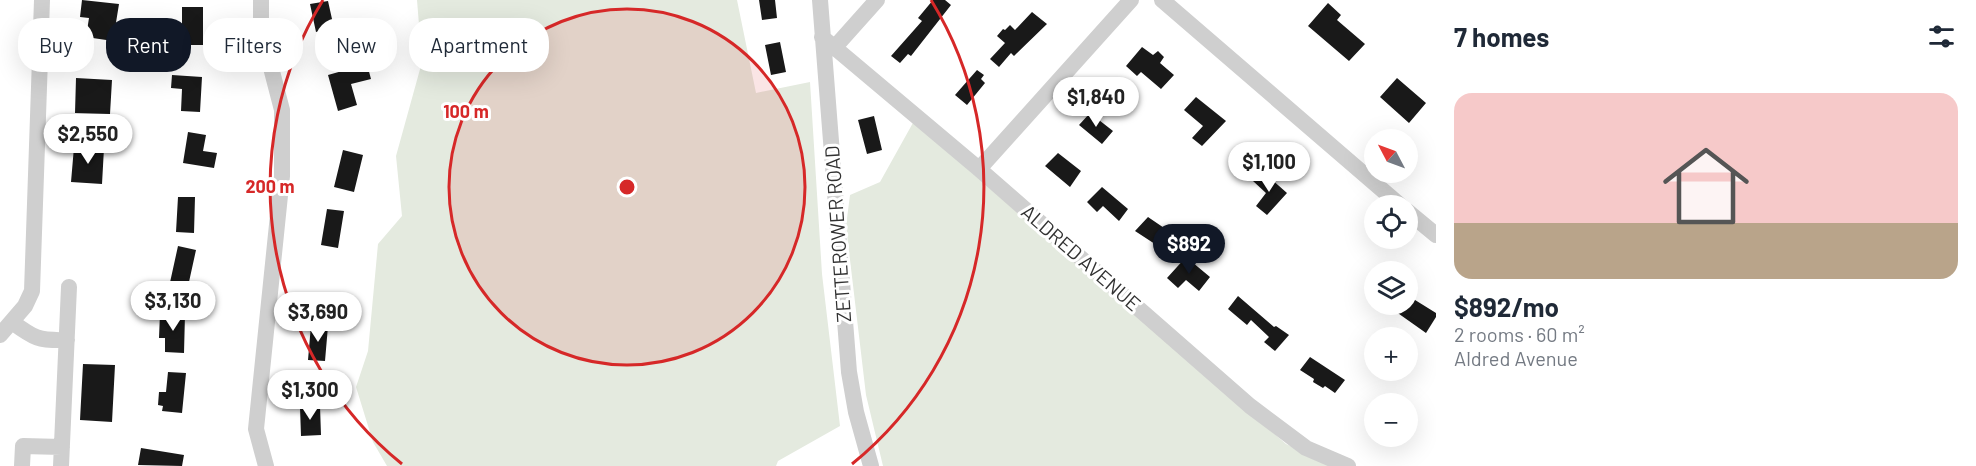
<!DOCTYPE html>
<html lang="en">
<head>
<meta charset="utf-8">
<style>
  :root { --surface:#fff; --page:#f6f6f7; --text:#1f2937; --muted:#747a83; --line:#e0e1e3; --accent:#111827 }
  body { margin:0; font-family:Barlow,sans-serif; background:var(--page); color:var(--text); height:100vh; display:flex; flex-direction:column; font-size:22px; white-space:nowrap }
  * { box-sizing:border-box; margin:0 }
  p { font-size:20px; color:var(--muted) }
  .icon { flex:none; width:33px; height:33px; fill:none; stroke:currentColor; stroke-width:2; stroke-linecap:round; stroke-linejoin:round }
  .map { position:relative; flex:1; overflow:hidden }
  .sheet { display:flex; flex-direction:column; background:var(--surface); width:540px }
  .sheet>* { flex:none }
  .guide { position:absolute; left:18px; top:18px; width:570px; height:54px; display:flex; gap:12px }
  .needle { width:39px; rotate:311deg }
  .buttons { position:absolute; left:1364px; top:129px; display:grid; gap:12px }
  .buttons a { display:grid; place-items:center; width:54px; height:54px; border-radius:50%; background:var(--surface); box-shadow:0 6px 24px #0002; font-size:30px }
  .price { position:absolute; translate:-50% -51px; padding:0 14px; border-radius:21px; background:#fff; color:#222; font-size:20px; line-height:39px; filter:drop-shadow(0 2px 3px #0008) }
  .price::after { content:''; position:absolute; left:50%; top:36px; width:18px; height:14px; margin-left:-9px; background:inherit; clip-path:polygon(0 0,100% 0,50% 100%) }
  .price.selected { background:var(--accent); color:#fff }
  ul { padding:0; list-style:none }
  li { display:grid; align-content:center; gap:12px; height:318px; padding:0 18px }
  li+li { border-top:2px solid var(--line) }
  li span { display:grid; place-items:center; height:186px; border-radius:18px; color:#555 }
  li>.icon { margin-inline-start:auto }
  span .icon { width:108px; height:108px; fill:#fffc; stroke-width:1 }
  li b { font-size:26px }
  h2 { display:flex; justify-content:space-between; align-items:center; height:72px; padding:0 18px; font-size:26px }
  .tag { padding:0 21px; border-radius:24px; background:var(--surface); box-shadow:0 6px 24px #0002; font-size:21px; line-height:54px }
  .tag.selected { background:var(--accent); color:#fff }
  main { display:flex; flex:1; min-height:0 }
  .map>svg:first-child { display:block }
  .green { fill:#e4eadf }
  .building { fill:#191919 }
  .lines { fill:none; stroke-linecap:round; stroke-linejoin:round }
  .minor { stroke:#cfcfcf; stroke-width:16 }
  .ring { fill:none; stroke:#d62828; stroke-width:3 }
  .labels { text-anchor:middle; stroke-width:6; stroke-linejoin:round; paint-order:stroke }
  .street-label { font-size:20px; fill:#323232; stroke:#fff }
  .centre { fill:#d62828; stroke:#fff; stroke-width:3 }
  .ring-label { font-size:18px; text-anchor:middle; font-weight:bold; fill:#d62828; stroke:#fff; stroke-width:6; stroke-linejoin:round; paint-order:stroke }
</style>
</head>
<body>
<main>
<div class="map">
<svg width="1436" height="466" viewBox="0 0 1436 466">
  <rect width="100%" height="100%" fill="#fff"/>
  <path class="green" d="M417,0H737L756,93L810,82L822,274L840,426L778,461L776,466H387L373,442L356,387L368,351L378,244L402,216L396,156L422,62Z
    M914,121L1286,444L1333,466H883L866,395L846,226L850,195L880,182Z"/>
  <path class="building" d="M82,0L119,4L113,41L86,37L89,18L80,17Z
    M759,0H775L777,18L762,20Z
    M933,0H945L951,5L911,56L908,54L900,63L891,56L922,21L918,18Z
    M328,1L334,28L316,32L310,4Z
    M1328,3L1341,15L1337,20L1365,44L1349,61L1308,26Z
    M182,7H203V45H182Z
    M1032,12L1047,24L1014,56L1011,53L999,67L990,59L1005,43L997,36L1003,29L1005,30L1010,25L1015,30Z
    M161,26V37H143V27Z
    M780,42L786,72L771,75L765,45Z
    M1142,47L1153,55L1158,51L1164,57L1160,63L1174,75L1161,89L1141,72L1137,76L1126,66Z
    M367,64L371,79L351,84L357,105L338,111L328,75Z
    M977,70L984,75L981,79L985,83L967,105L955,95Z
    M172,75L202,77L200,112L181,111L182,89L171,88Z
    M76,78L112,80L110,114L75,113Z
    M1397,78L1426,103L1409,123L1380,97Z
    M1196,97L1226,121L1202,146L1192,138L1203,126L1184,110Z
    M1090,113L1113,131L1102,144L1079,125Z
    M874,116L882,150L867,154L858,120Z
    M188,132L206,135L203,151L217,153L214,168L183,163Z
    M74,147L104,148L102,184L71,182Z
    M343,150L363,155L354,192L334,187Z
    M1058,153L1081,171L1070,187L1045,166Z
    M1262,171L1287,193L1267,215L1256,206L1266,193L1253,181Z
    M1102,187L1128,209L1119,221L1103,206L1097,212L1087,202Z
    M178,197H195L194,233L176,232Z
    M327,209L344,211L338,248L321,245Z
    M1148,217L1170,232L1158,246L1135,231Z
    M178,246L196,250L187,291L169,287Z
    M1186,257L1210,277L1199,291L1186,280L1178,288L1167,278Z
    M1407,295L1436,313V317L1426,333L1385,304H1407Z
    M1238,296L1274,327L1276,326L1289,335L1275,351L1264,342L1269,337L1251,320L1247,325L1228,309Z
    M160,313L185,314L184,353L165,352V338H159Z
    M311,325L328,326L325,361L308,360Z
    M1310,357L1345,380L1335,393L1325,386L1323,388L1313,382L1314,379L1300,370Z
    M83,364L115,365L112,422L80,420Z
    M168,372L186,373L182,413L162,411L163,406L158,405L159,392H166Z
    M320,406L321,435L301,436L300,407Z
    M141,448L184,455L182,466L138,465Z"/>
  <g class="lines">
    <path class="minor" d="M261,0V29L282,110V176L256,429L266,466
      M820,0L849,372L856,412L871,466
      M1162,0L1401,206
      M822,37L979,169L1250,406L1306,448L1348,466
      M835,47L877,0
      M979,169L1131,0
      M1407,211L1436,235
      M12,322C34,338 38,341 67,340
      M0,335L25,306L32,291L42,0
      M22,466L23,446L62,447
      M61,466L69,287"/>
  </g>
  <circle cx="627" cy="187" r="178" fill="#d62828" fill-opacity=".12"/>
  <g class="ring">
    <circle cx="627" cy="187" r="178"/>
    <path d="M402 464A357 357 0 0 1 323 0M931 0A357 357 0 0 1 852 464"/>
  </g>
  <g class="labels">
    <g class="street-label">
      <text transform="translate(838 234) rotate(-94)" y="7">ZETTEROWER ROAD</text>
      <text transform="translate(1081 258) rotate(41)" y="7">ALDRED AVENUE</text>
    </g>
  </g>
  <circle cx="627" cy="187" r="9" class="centre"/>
  <g class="ring-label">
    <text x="466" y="118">100 m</text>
    <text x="270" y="193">200 m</text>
  </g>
</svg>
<div class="buttons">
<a><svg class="needle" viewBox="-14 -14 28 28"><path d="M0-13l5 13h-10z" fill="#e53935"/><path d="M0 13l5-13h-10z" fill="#747a83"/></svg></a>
<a><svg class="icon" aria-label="locate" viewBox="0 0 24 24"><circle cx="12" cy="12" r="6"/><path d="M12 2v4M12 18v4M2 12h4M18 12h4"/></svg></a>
<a><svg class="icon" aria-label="layers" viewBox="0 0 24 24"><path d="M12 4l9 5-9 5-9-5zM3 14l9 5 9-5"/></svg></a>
<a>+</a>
<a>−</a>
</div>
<b class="price" style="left:1096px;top:128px">$1,840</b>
<b class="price" style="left:88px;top:165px">$2,550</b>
<b class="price" style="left:1269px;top:193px">$1,100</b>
<b class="price selected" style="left:1189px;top:275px">$892</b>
<b class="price" style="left:173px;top:332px">$3,130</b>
<b class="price" style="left:318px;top:343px">$3,690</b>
<b class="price" style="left:310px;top:421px">$1,300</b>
<div class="guide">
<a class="tag">Buy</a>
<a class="tag selected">Rent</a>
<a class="tag">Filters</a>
<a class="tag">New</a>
<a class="tag">Apartment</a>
</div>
</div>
<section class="sheet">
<h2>7 homes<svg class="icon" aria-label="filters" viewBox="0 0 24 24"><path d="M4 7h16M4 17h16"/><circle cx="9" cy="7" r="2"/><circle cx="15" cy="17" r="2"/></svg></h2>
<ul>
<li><span style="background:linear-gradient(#f6c9c9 70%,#b9a48a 0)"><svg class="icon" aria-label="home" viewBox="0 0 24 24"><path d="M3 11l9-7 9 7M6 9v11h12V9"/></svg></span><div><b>$892/mo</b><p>2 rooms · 60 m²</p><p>Aldred Avenue</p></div></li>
</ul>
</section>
</main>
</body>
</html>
